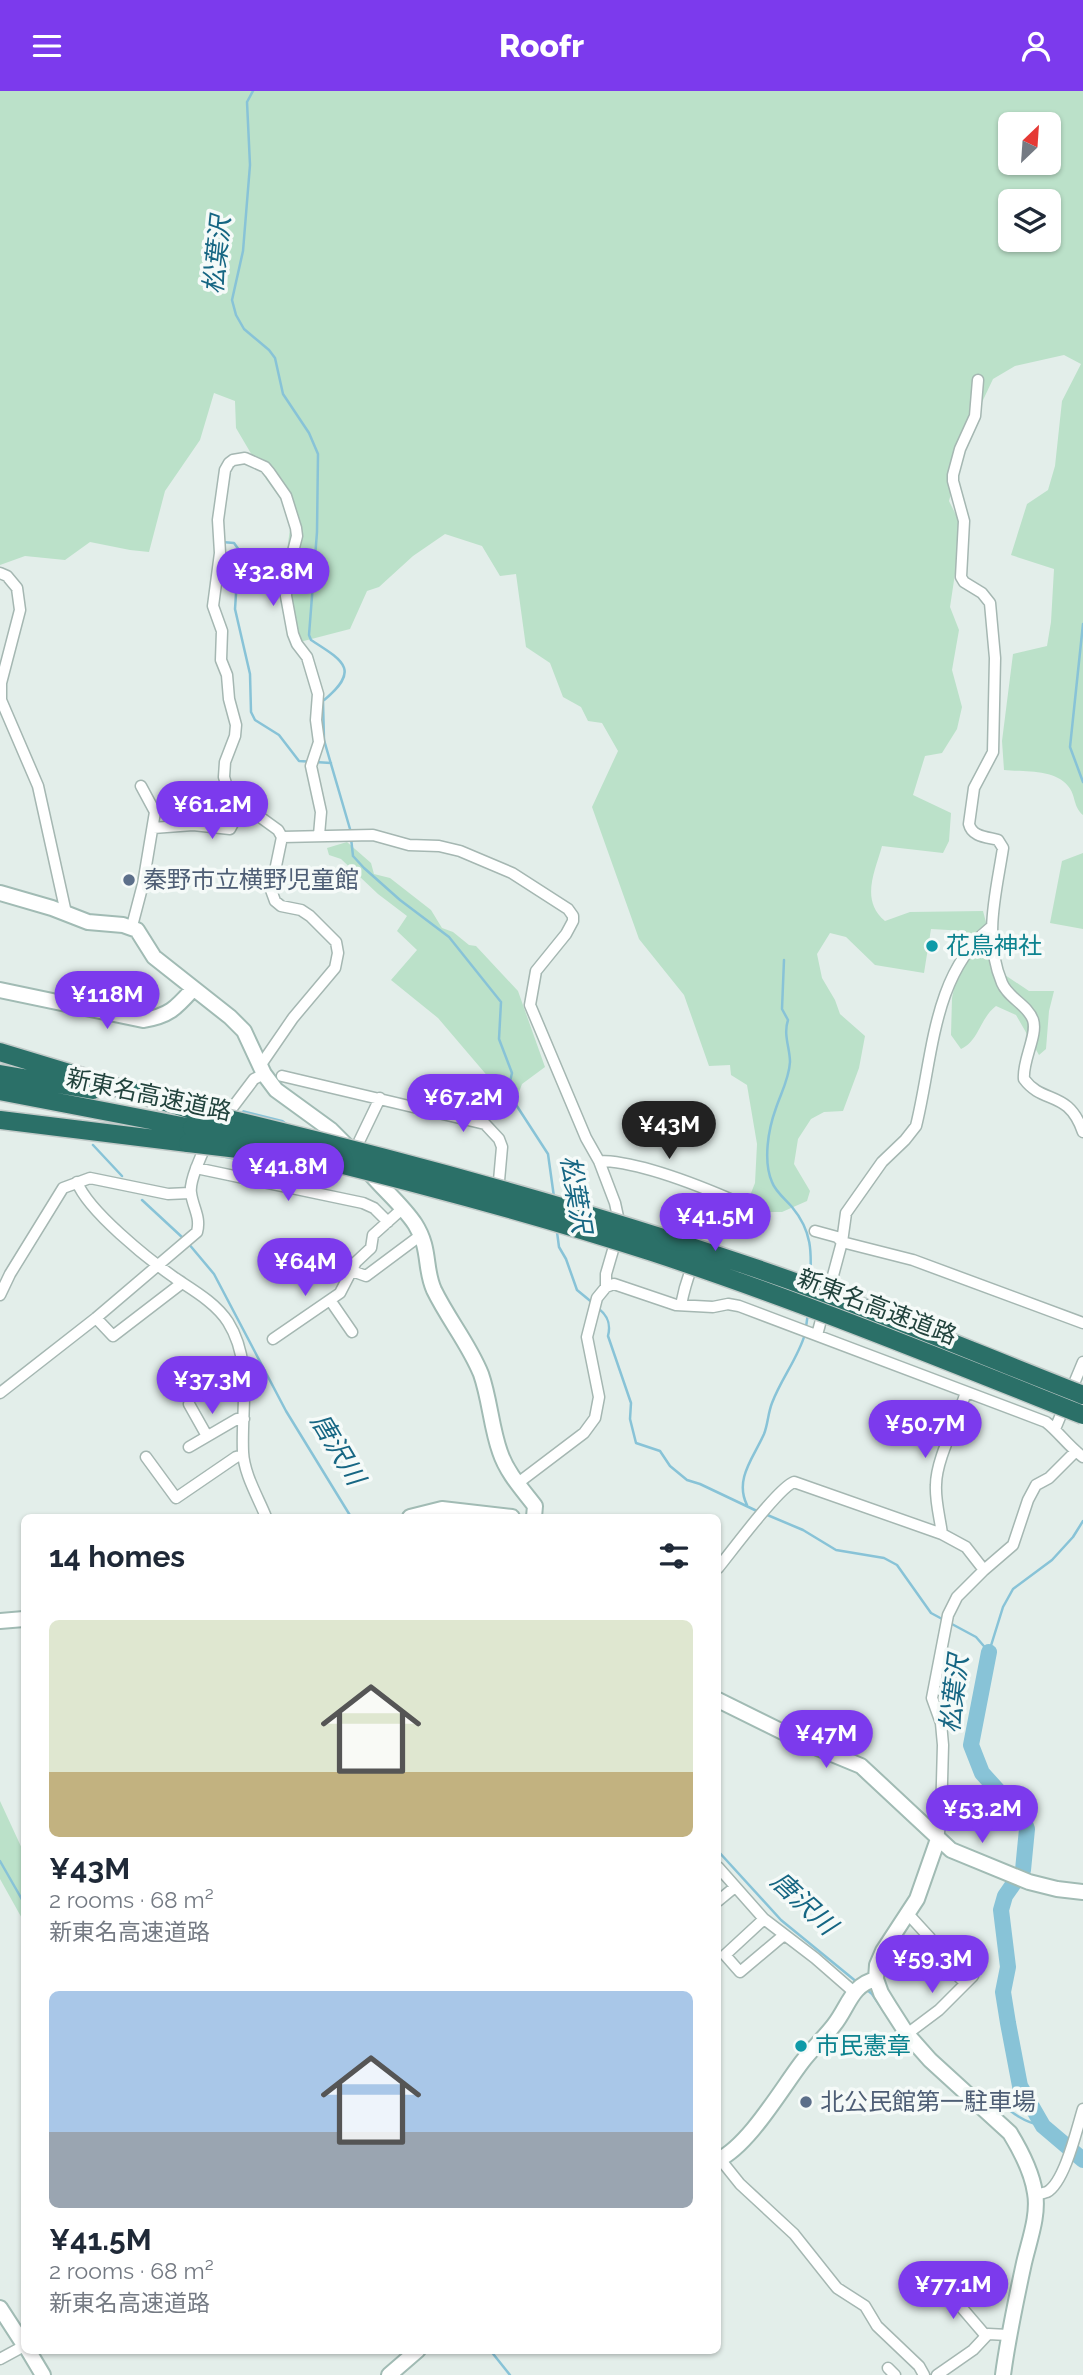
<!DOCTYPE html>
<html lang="en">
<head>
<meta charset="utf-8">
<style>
  :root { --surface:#fff; --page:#f6f6f7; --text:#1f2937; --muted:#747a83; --accent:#7c3aed }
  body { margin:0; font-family:Raleway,"Noto Sans JP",sans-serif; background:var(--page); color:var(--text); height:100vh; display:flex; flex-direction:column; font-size:26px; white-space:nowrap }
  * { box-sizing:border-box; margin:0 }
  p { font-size:23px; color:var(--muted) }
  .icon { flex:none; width:38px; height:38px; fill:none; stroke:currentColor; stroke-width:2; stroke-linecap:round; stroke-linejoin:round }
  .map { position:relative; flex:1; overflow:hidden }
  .panel { position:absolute; left:21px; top:1423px; width:700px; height:840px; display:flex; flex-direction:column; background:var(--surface); border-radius:10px; box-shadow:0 2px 5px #0004 }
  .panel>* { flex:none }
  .needle { width:46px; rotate:25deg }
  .tools { position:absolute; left:998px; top:21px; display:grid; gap:14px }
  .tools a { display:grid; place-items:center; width:63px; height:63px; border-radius:10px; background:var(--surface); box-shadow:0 2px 5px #0004; font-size:35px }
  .price { position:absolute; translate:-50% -60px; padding:0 16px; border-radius:24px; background:var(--accent); color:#fff; font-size:23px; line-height:46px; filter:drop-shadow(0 2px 4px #0008) }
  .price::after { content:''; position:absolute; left:50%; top:42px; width:21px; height:16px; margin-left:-10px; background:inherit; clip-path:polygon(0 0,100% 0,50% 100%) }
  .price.on { background:#222; color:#fff }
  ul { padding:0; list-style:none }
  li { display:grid; align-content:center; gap:14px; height:371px; padding:0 28px }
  li span { display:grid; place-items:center; height:217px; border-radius:10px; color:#555 }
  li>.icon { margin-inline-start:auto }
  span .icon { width:126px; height:126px; fill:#fffc; stroke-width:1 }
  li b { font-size:30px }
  h2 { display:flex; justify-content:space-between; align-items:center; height:84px; padding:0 28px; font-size:30px }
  header { display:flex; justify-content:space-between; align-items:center; height:91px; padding:0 28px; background:var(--accent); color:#fff; font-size:32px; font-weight:800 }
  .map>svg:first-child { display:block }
  .green { fill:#bbe1c9; fill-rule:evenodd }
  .water { fill:#88c3d7 }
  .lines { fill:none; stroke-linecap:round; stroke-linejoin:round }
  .stream { stroke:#88c3d7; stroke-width:2.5 }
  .river { stroke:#88c3d7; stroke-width:16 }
  .street-casing { stroke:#a5b7b2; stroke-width:13 }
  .secondary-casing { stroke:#a1bbb4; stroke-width:18 }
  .highway-casing { stroke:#c1cac8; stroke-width:21 }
  .street { stroke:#fff; stroke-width:10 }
  .secondary { stroke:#fff; stroke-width:14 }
  .highway { stroke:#2b7068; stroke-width:18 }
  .highway-bridge-casing { stroke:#c1cac8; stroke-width:21; stroke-linecap:butt }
  .highway-bridge { stroke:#2b7068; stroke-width:18 }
  .service-dot { fill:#5c6f8a; stroke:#f5faf8; stroke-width:2.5 }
  .culture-dot { fill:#0f9aa8; stroke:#f5faf8; stroke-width:2.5 }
  .labels { text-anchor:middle; stroke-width:7; stroke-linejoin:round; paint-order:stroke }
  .service-label { font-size:24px; fill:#4e5e75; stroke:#f5faf8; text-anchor:start }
  .culture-label { font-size:24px; fill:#0d838f; stroke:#f5faf8; text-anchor:start }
  .street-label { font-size:24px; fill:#21423c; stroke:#f5faf8 }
  .water-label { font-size:26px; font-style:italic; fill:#166683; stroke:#f5faf8 }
</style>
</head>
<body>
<header><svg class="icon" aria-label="menu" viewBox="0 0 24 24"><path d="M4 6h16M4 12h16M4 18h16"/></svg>Roofr<svg class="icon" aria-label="person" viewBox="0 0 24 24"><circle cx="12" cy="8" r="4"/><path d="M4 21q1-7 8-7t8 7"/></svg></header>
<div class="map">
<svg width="1083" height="2284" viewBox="0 0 1083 2284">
  <rect width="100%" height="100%" fill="#e3eeea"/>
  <path class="green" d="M0,0H1083V724C1073,716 1076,704 1068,695C1055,678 1024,681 1004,679L1002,650L1013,563L1047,555L1051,531L1054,478L1011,464L1027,413L1048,399L1055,375L1062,310L1081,273L1064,264L1015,275L993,288L966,345L949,410L962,436L950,516L959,539L952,579L962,616L957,638L942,662L925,665L913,704L951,722L949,750L943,762L882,755C875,781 860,809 885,830L910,821L983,820L999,880L1029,900H1054L1049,920L1046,958L1039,964L1016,924L996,915C980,927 979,950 961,958L951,944L952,907L966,840L931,838L924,882L875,874L846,846L830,842L817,863L822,887L835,909L840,923L865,945L859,977L843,1020L824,1021L811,1028L798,1048L794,1073L810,1100L807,1110L782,1121H752L749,1107L755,1092L757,1053L747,994L731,984L730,974L709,975L684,904L639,848L592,716L618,660L602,632L588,630L581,616L563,606L550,572L526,556L516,483L500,485L482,455L445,443L413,465L379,496L367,500L350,538L296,552L280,509L292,424L266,388L236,337L235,310L214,302L200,349L165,400L149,461L130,459L90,451L65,469L25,465L0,474ZM1010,33H1048V72H1010ZM1010,110H1048V149H1010Z
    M347,751L371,772L374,783L390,787L431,819L442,837L453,841L469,854L476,855L518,900L545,976L522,993L513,1017L495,1026L486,1017L490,988L438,927L391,889L417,859L397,840L407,825L378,803L341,768L329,764L327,757Z
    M1083,762V838L1050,832L1062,770Z
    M0,1710L24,1762V1831L0,1788Z"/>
  <path class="water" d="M243,1019L283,1029L296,1039L285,1082L259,1078V1074L215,1065L219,1050Z"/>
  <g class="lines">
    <path class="stream" d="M253,0L247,11L250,74L243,160L232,209L236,224L244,238L269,259L275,267L283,303L309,342L318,363L317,441L309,544L311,549C344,570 361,579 323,610L324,649L350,738L353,765L364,777L400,809L449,846L501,911L499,948L512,982L509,995L513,1009L548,1063L554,1106
      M222,451L234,452L239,459L235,518L250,583L251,621L255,629L279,644L299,670L331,672
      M1083,533L1070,656L1083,691
      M784,869L782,918L788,929C783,944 790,957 790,971C789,988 781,1002 776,1017C768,1039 763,1070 772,1091C775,1100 785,1108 792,1116C812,1140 812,1161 810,1191
      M93,1054L122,1085
      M142,1109L183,1147
      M557,1141L559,1156L566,1168L577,1199L594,1213
      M188,1152L214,1183L286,1320L351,1426
      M599,1218C608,1225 611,1233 608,1245L631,1312L630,1328L636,1352L660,1360L670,1375L687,1389L700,1393L759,1421
      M806,1236L808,1222
      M747,1414C734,1388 754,1366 764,1343C768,1333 768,1322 772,1312C781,1288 798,1267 805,1243
      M765,1423L803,1439L836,1459L884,1467L897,1474L931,1522L944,1529
      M950,1532L976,1546L989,1561
      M989,1561L1003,1516L1013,1498L1052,1469L1073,1446L1083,1430
      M718,1760L781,1829L858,1892
      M0,1770L24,1812
      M866,1898L872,1903L893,1934
      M942,1989L960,2005
      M979,2008L992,2005C1009,2019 1021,2031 1043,2035
      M490,2259L510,2284"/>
    <path class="river" d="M989,1561L971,1654L982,1682L1023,1727L1027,1738L1023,1779L1005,1805L1001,1819L1008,1876L1003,1901L1008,1932L1020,1995L1043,2035L1083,2069"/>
    <g class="street-casing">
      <path id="street" d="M978,289L975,325L960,358L953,384V390L964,430L961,486L964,491L982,502L990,512L995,567L993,661L974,697L969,733C972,746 987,746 998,749L1003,757C996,803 983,846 1002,892C1008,907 1028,914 1033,929C1038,944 1022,970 1024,988C1043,1014 1068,998 1083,1041
        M0,482L7,485L17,497L20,519L1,592V609L38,695L66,822
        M153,737L193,734L230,738L241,717
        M282,746L373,744L409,754L439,755L460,760L512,782L568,818L573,825V830L566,843L536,880L530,914L586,1047L599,1070L615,1112L620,1135L606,1183V1196
        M132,835L143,793L155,721L141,695
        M260,975L293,927L335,877L338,862L336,851L310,825L301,819L281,815L275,810L271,799L282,746L278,739L260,726L241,717L230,706L224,686L225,671L235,645L236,634L229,608L227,584L221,569L222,540L213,515L220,462L218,429L225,379L229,372L233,369L245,367L265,376L270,382L286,405L296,437L297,445L287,484L286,505L293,543L297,553L307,566L318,603L316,629L319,651L311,675L321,721L319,744
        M282,985L485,1033L499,1048L502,1056L498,1101
        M223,1029L254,988L264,983
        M354,1061L380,1007
        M599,1070C636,1070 695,1093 730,1108C726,1125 713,1137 704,1151C693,1170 685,1193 681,1214
        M196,1077L363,1112L374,1117L388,1131
        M77,1091C88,1120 148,1168 175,1187C193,1199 216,1212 228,1231C253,1271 241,1317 243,1361C244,1383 258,1406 266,1426
        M815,1140L837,1146L842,1151L913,1169L1083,1232
        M352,1180L366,1185L421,1144
        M0,1204L10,1183L63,1097L90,1087L168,1103L190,1102
        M330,1209L352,1241
        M96,1227L113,1245L182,1192
        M817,1244L842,1151L846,1122L882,1071L905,1049L916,1035C933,967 932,884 990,837
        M273,1248L340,1202L356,1171L371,1157L373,1144L402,1118
        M0,1302L96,1227L197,1141C201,1126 193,1117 191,1102C189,1091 201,1064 207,1053
        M189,1313L207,1345
        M1055,1338L1083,1271
        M189,1356L237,1328H244
        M146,1366L176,1407L236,1366L243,1364
        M518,1392L584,1342L595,1327L599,1306L587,1246L597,1207L606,1196L614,1193L676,1214L713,1216L728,1213L739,1215L1046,1331C1059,1341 1068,1355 1083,1366
        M942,1443C940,1427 935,1410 936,1394C936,1368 958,1328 966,1301
        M718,1477C732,1460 778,1397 794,1391L942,1443L966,1456L984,1479
        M938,1748L941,1727L943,1654L941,1632L932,1607L948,1524L957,1506L984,1479L1013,1454L1028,1409L1036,1394L1049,1387L1076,1360
        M718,1776L764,1828L815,1867L854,1901
        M718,1810L735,1796
        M908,1823L930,1847
        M764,1828L725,1864L740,1881L784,1844
        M946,1873L965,1892
        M907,1943L939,1919L973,1885
        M720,2068L740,2093L794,2143L837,2197L865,2215L877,2235L919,2275L924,2284
        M1036,2104C1037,2104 1046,2101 1047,2101C1065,2091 1077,2037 1083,2018
        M944,2196L986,2245
        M0,2268L24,2255
        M888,2277L895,2284
        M937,2284L973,2259L988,2243L1008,2244"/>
    </g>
    <g class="secondary-casing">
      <path id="secondary" d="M0,802L52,817L88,831L123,834L137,839L154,866L230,926L244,940L264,983L276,999L331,1039L350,1058
        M0,899L143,929C169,925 176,917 193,898
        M365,1076C380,1096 401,1112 415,1133C431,1158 424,1177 434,1199C448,1228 469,1253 481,1283C490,1309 491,1336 500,1361C507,1382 522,1398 535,1415L534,1426
        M410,1426L442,1418L512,1426
        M0,1530L24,1528
        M718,1609L803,1651L861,1675L951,1759L1029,1791L1057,1798L1083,1801
        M938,1748L917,1808L883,1860L877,1874L876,1888L881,1902L889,1915L907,1943L930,1969L1010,2042C1021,2060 1032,2081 1035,2102C1039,2124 1029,2150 1024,2172C1016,2209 1008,2246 1003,2284
        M718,2069C749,2054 780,2000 802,1971C812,1958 824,1947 834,1934C849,1915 851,1894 876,1888
        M0,2217L24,2254
        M28,2259L43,2284
        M389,2284L418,2259"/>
    </g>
    <g class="highway-casing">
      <path id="highway" d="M0,961L195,1020
        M0,983L93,999
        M0,1000L192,1037
        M0,1029L188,1052"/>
    </g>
    <use href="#street" class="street"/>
    <use href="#secondary" class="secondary"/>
    <use href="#highway" class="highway"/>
    <g class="highway-bridge-casing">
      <path id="highway-bridge" d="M195,1020C383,1064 569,1114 752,1176C864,1214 973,1261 1083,1304
        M192,1037C346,1074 501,1112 652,1161C798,1209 940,1267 1083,1324
        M188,1052L238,1058"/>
    </g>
    <use href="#highway-bridge" class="highway-bridge"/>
  </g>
  <g class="service-dot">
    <circle cx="129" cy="789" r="7"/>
    <circle cx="806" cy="2011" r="7"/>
  </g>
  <g class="culture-dot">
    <circle cx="932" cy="855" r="7"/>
    <circle cx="801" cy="1955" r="7"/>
  </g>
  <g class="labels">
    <g class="service-label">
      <text x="143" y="797">秦野市立横野児童館</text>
      <text x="820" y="2019">北公民館第一駐車場</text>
    </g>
    <g class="culture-label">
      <text x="946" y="863">花鳥神社</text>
      <text x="815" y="1963">市民憲章</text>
    </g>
    <g class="street-label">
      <text transform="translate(149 1004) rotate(12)" y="8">新東名高速道路</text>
      <text transform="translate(877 1216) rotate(21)" y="8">新東名高速道路</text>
    </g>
    <g class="water-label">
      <text transform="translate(217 164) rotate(-84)" y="9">松葉沢</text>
      <text transform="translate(576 1103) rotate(81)" y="9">松葉沢</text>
      <text transform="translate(338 1358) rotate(59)" y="9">唐沢川</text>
      <text transform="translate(954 1603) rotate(-83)" y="9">松葉沢</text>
      <text transform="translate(804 1812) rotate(43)" y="9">唐沢川</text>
    </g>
  </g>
</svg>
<div class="tools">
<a><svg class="needle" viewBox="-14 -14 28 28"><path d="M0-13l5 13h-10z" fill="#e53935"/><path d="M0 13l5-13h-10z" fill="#747a83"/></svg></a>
<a><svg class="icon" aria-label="layers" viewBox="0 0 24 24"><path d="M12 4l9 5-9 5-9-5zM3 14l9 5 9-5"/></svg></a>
</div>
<b class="price" style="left:273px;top:517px">¥32.8M</b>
<b class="price" style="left:212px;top:750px">¥61.2M</b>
<b class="price" style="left:107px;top:940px">¥118M</b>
<b class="price" style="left:463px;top:1043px">¥67.2M</b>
<b class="price on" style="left:669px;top:1070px">¥43M</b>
<b class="price" style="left:288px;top:1112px">¥41.8M</b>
<b class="price" style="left:715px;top:1162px">¥41.5M</b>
<b class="price" style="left:305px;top:1207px">¥64M</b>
<b class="price" style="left:212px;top:1325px">¥37.3M</b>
<b class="price" style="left:925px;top:1369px">¥50.7M</b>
<b class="price" style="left:826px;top:1679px">¥47M</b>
<b class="price" style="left:982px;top:1754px">¥53.2M</b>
<b class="price" style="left:932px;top:1904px">¥59.3M</b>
<b class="price" style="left:953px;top:2230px">¥77.1M</b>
<section class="panel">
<h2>14 homes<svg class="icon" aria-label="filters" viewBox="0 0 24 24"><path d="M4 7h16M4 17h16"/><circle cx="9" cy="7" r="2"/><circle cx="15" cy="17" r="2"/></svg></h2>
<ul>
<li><span style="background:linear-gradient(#dfe7d0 70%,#c2b280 0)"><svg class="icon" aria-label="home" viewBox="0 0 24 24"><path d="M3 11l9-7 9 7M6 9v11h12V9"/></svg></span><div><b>¥43M</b><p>2 rooms · 68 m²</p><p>新東名高速道路</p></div></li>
<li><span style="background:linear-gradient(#a9c7e8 65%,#9aa5b1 0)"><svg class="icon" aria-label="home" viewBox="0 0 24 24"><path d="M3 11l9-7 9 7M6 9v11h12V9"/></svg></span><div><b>¥41.5M</b><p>2 rooms · 68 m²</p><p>新東名高速道路</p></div></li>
</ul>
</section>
</div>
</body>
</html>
